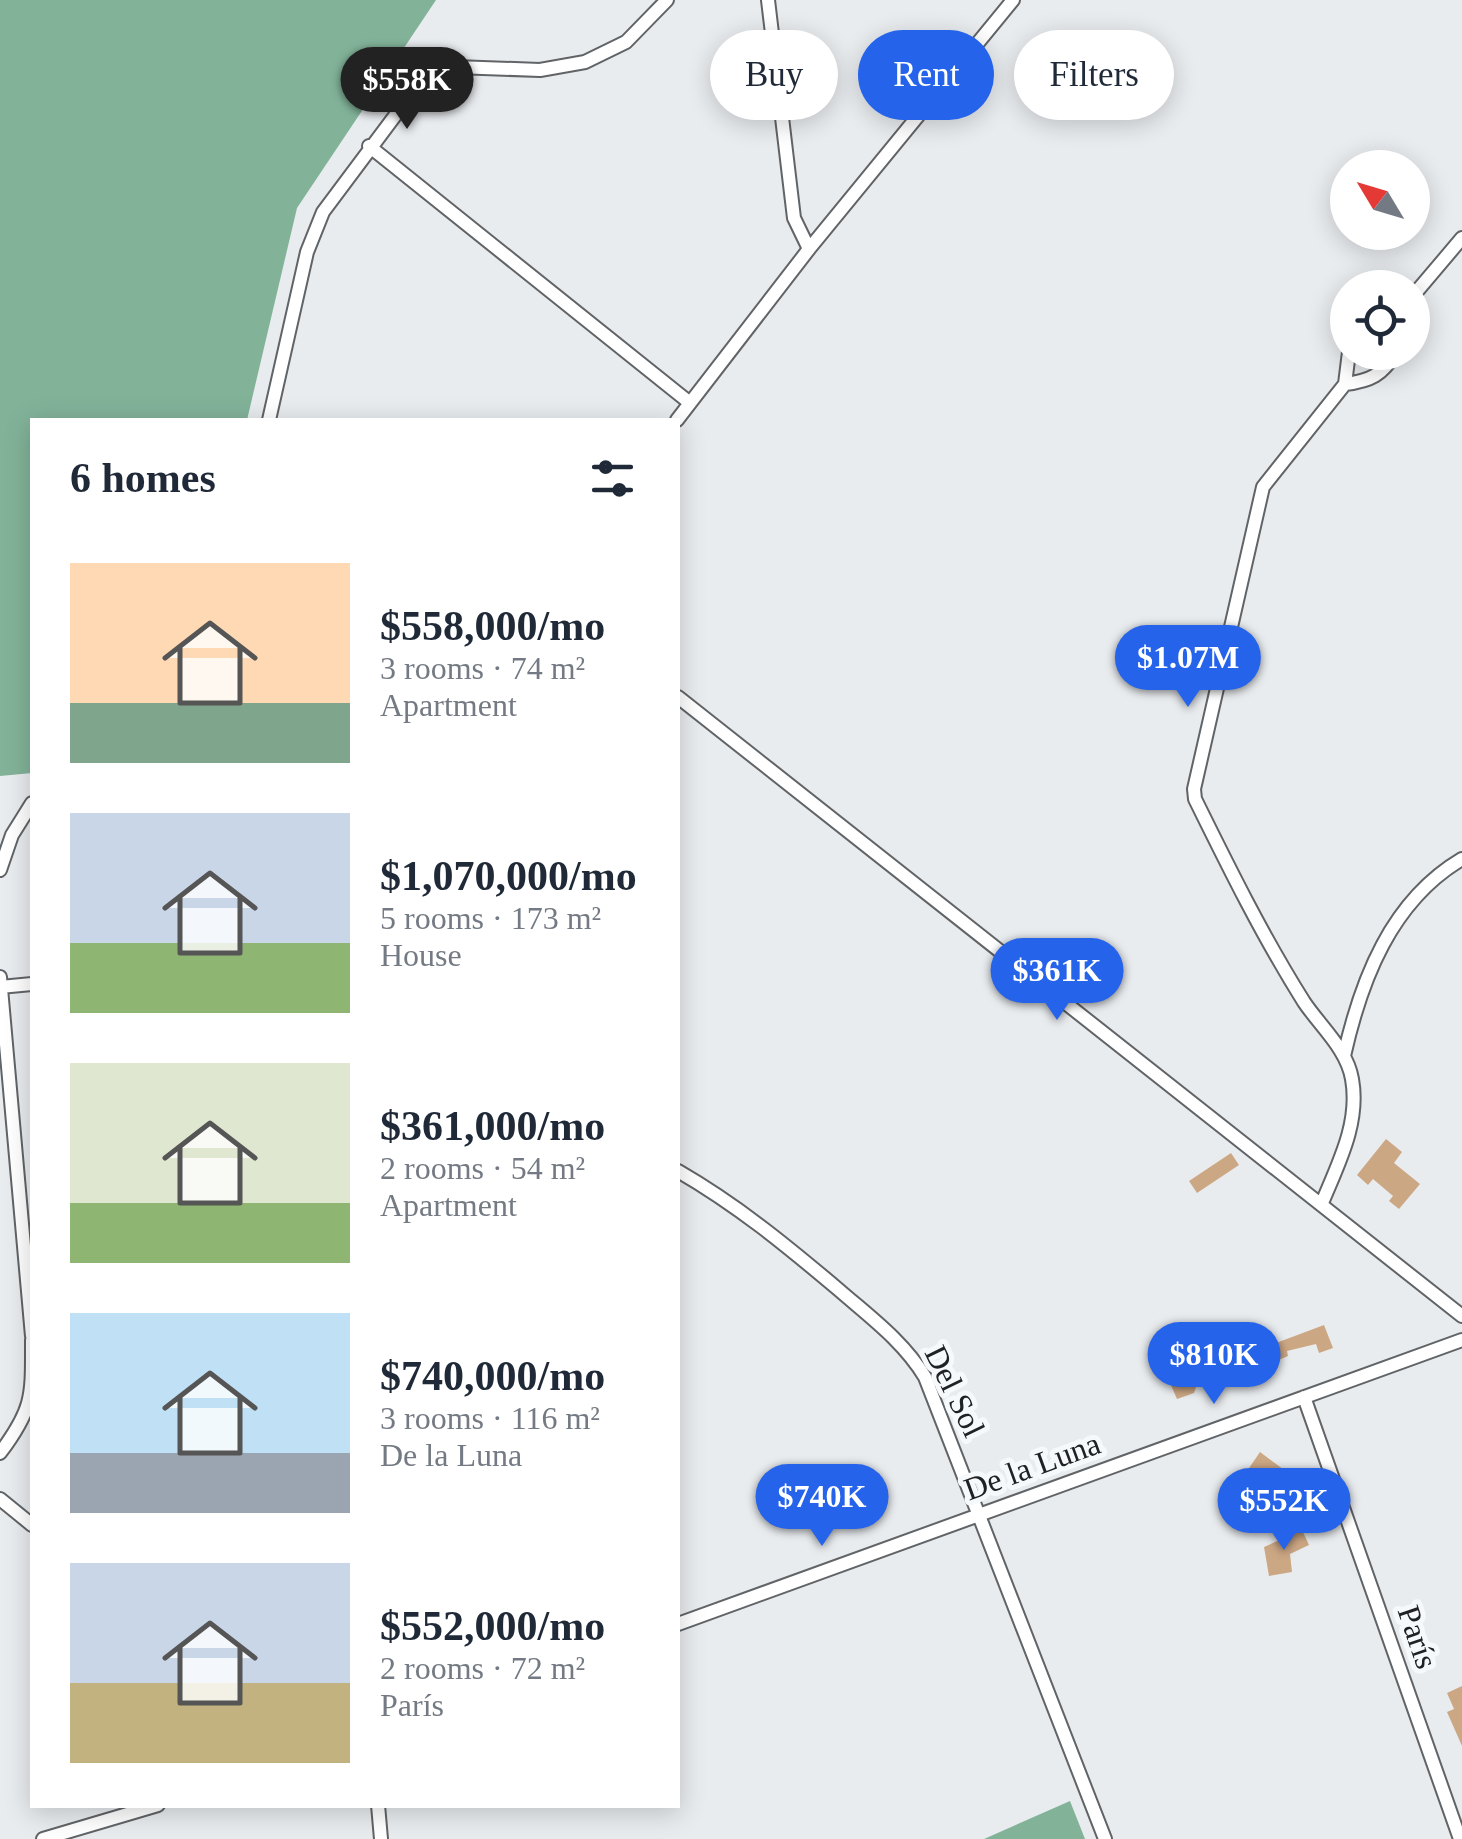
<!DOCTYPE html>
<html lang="en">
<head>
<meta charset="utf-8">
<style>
  :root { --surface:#fff; --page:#f2f2f3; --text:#1f2937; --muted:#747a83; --accent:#2563eb }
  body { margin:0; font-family:"Times New Roman",serif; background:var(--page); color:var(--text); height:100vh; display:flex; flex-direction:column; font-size:38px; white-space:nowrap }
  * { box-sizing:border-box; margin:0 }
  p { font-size:32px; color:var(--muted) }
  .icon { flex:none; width:55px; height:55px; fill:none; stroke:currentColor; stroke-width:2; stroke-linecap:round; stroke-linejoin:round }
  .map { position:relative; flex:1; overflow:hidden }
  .details { position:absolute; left:30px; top:418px; width:650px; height:1390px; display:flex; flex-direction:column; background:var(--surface); border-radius:0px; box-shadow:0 5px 25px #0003 }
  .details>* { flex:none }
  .hud { position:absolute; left:710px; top:30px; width:600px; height:90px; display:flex; gap:20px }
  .needle { width:65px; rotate:308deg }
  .tools { position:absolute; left:1330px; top:150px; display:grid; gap:20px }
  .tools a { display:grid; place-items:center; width:100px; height:100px; border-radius:50%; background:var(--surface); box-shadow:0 5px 25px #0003; font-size:50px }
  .price { position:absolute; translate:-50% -85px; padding:0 22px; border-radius:35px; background:var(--accent); color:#fff; font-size:32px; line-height:65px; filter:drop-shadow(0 2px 5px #0008) }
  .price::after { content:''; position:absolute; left:50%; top:60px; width:30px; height:22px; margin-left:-15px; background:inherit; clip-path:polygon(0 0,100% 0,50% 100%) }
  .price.on { background:#222; color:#fff }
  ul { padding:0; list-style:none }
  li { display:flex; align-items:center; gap:30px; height:250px; padding:0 40px }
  li span { display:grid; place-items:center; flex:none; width:280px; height:200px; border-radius:0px; color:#555 }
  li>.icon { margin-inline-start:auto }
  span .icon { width:120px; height:120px; fill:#fffc; stroke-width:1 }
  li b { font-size:42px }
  h2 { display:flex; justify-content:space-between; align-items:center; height:120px; padding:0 40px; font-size:42px }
  .tag { padding:0 35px; border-radius:45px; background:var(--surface); box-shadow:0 5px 25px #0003; font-size:35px; line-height:90px }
  .tag.on { background:var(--accent); color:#fff }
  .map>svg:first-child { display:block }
  .forest { fill:#82b399 }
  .building { fill:#cca784 }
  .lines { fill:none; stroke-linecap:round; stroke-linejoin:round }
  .minor-casing { stroke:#616467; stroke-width:16 }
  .minor { stroke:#fff; stroke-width:12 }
  .labels { text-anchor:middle; stroke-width:10; stroke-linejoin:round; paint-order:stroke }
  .street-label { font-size:32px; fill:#202122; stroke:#f6f9fc }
</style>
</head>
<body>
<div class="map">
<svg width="1462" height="1839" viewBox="0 0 1462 1839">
  <rect width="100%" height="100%" fill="#e9ecef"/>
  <path class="forest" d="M0,0H436L297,208L247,420H32V773L0,776Z
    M1070,1801L1085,1839H984Z"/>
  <path class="building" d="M1386,1139L1402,1152L1394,1163L1420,1184L1399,1209L1389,1201L1393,1196L1373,1179L1368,1185L1357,1175Z
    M1231,1153L1239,1165L1197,1193L1189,1181Z
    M1324,1325L1333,1348L1319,1353L1316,1344L1287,1351L1288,1356L1255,1370L1249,1353Z
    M1198,1361L1206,1379L1197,1384L1194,1393L1177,1399L1170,1383L1179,1379L1183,1367Z
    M1260,1452L1287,1472L1292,1488L1286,1490L1291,1507L1276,1511L1271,1493L1266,1494L1264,1487L1245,1474Z
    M1302,1530L1309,1545L1290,1554L1292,1572L1269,1576L1264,1547Z
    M1462,1686V1746L1447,1712L1454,1709L1447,1693Z"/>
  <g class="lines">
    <g class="minor-casing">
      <path id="minor" d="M768,0L794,218L809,249
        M369,146L690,403
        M1412,297L1462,238
        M1345,384C1370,381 1383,375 1396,352
        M269,420L307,252L323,212L424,77L455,67L540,70L585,62L626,42L667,0
        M677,420L809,249L1013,0
        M678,697L1462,1316
        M0,870L12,835L32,803
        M0,977L32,1336
        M0,987L32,984
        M1344,1056C1361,980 1391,901 1462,859
        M678,1171C737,1205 787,1246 839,1290C870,1317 903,1341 925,1377L1105,1839
        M1322,1203C1338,1164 1360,1123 1352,1079C1347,1049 1320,1026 1304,1002C1263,937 1229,868 1195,799L1194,789L1263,487L1345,384L1349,352
        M1304,1397L1460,1839
        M0,1453C34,1408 32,1395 32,1340
        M0,1499L32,1525
        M678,1624L1462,1340
        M378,1805L381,1839
        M43,1839L158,1805"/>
    </g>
    <use href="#minor" class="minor"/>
  </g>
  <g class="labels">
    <g class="street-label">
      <text transform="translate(955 1391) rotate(64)" y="11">Del Sol</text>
      <text transform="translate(1032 1466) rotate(-20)" y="11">De la Luna</text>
      <text transform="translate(1418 1637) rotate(71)" y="11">París</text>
    </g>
  </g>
</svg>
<div class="tools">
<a><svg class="needle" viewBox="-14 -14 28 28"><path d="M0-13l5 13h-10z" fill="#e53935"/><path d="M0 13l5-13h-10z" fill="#747a83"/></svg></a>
<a><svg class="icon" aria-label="locate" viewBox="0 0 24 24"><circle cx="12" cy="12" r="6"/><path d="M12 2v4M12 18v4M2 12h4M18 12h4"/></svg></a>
</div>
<b class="price on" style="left:407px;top:132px">$558K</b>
<b class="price" style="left:1188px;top:710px">$1.07M</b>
<b class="price" style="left:1057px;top:1023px">$361K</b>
<b class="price" style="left:1214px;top:1407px">$810K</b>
<b class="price" style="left:822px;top:1549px">$740K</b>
<b class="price" style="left:1284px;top:1553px">$552K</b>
<div class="hud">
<a class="tag">Buy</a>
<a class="tag on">Rent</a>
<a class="tag">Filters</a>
</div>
<section class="details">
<h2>6 homes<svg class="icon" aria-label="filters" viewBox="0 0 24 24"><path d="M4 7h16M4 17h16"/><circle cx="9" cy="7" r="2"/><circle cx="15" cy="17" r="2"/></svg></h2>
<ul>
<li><span style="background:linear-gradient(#ffd9b3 70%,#7fa58c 0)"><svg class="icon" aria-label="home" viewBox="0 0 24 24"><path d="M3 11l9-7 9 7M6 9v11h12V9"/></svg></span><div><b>$558,000/mo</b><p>3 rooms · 74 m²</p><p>Apartment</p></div></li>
<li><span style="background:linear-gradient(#c9d6e8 65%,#8fb573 0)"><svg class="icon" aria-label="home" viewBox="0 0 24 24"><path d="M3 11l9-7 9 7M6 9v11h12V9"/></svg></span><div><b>$1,070,000/mo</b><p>5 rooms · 173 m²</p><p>House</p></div></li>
<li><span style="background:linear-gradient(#dfe7d0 70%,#8fb573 0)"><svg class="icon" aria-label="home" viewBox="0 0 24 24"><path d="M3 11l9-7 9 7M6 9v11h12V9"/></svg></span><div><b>$361,000/mo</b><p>2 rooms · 54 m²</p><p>Apartment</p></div></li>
<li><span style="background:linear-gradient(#bfe0f5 70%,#9aa5b1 0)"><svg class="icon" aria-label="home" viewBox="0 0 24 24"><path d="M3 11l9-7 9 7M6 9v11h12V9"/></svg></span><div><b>$740,000/mo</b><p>3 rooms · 116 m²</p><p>De la Luna</p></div></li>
<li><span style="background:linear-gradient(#c9d6e8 60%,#c2b280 0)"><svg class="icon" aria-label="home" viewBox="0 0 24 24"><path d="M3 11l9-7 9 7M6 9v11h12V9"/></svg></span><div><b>$552,000/mo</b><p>2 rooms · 72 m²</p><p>París</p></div></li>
</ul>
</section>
</div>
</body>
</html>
